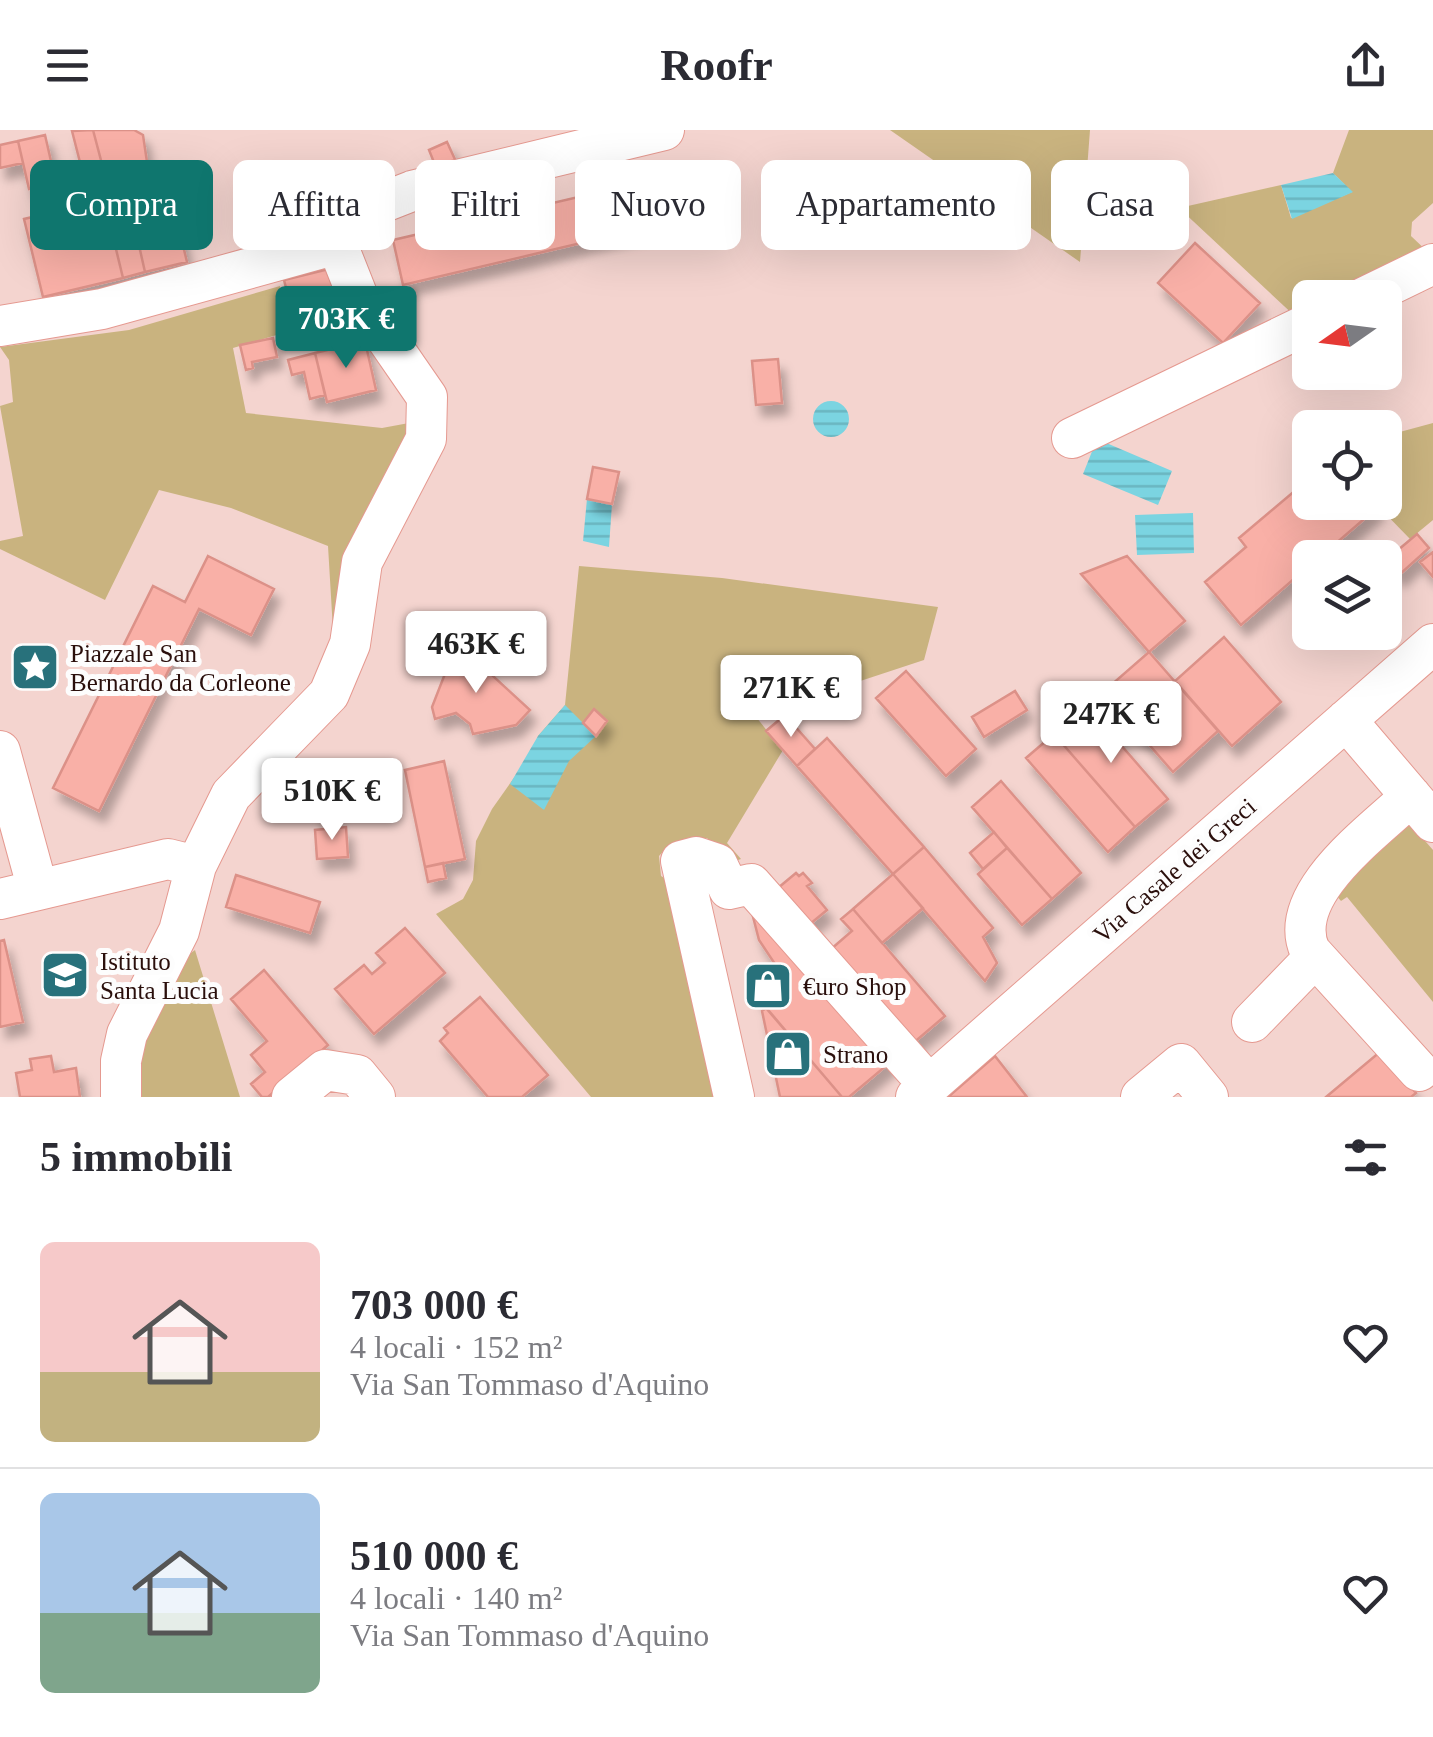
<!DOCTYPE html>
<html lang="it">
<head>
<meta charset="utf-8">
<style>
  :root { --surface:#fff; --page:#f7f7f7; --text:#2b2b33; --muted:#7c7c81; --line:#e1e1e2; --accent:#0f766e }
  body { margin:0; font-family:Georgia,serif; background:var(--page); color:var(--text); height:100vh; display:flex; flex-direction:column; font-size:38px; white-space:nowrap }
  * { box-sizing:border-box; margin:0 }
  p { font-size:32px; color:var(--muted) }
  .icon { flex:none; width:55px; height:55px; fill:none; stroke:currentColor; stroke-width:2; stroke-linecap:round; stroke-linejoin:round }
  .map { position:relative; height:967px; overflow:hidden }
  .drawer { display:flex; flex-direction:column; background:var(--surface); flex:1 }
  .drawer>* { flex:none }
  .guide { position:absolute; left:30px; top:30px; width:1375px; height:90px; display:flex; gap:20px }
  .needle { width:65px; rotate:256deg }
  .tools { position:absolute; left:1292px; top:150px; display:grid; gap:20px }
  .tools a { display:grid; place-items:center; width:110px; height:110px; border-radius:15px; background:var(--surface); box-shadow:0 10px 40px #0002; font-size:50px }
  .price { position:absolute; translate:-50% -85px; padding:0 22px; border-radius:10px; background:#fff; color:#222; font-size:32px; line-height:65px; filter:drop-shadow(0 2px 5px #0008) }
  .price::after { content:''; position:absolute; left:50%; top:60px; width:30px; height:22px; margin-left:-15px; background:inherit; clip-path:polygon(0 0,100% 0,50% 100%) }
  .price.on { background:var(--accent); color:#fff }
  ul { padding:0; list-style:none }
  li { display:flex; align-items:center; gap:30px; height:250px; padding:0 40px }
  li+li { border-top:2px solid var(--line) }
  li span { display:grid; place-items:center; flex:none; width:280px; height:200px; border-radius:15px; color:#555 }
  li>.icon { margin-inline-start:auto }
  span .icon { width:120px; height:120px; fill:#fffc; stroke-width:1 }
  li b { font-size:42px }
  h2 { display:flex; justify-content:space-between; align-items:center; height:120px; padding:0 40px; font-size:42px }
  .tag { padding:0 35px; border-radius:15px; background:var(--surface); box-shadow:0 10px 40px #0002; font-size:35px; line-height:90px }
  .tag.on { background:var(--accent); color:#fff }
  header { display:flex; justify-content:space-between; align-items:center; height:130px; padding:0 40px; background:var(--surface); font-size:45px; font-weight:800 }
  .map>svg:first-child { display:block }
  .green { fill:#c9b37f }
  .water { fill:url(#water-rules) }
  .building { fill:#f9b0a7; stroke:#dc9188; stroke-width:2.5; filter:url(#shadow) }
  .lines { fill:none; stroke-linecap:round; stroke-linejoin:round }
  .minor-casing { stroke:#e59990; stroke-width:42 }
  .minor { stroke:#fff; stroke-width:40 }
  .labels { text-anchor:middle; stroke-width:10; stroke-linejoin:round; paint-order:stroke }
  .poi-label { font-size:25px; fill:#2a0f0c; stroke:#fdfdfd; text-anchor:start }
  .street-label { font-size:25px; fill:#2a0f0c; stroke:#fdfdfd }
</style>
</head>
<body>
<header><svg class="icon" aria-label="menu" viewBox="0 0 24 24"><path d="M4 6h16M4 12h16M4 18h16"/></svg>Roofr<svg class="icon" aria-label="share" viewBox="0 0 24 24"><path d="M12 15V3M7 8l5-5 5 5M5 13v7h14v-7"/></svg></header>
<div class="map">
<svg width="1433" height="967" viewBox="0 0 1433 967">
  <defs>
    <pattern id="water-rules" width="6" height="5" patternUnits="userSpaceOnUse" patternTransform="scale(2.5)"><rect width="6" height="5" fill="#7bd4e1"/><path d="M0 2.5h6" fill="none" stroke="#6ab5c0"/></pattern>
    <filter id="shadow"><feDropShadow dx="6" dy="11" stdDeviation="5" flood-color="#0004"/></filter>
  </defs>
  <rect width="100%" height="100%" fill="#f4d4cf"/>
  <path class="green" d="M890,0H1090L1080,132Z
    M1349,0H1433V73L1412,92L1411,106L1430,124L1342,167L1310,168V183L1298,189L1179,78L1281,55L1291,88L1352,62L1333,43Z
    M280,156L290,201L233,218L246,283L382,298L409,293L405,328L333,500L328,416L231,378L159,360L105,470L0,419V411L23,406L0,276L13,272L9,230L0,217L129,200Z
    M1433,293V390L1410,409L1375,373L1385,372V306Z
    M579,436L722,448L938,477L924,530L830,561L742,570L783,620L727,713L741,729L729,733L707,708L667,717L659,726L661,746L676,755L721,967H591L436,784L463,769L473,750L476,711L492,679L535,618L538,606L565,575Z
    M1405,688L1433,720V872L1347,767L1341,771L1330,758Z
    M195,820L240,967H132L133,929L179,832Z"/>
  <path class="water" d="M1333,43L1353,62L1292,89L1281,55Z
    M813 289a18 18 0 1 1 36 0a18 18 0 1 1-36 0Z
    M1097,309L1172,341L1158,375L1083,344Z
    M587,369L612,374L609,417L583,411Z
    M1193,383L1194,423L1137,425L1135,385Z
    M565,575L596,606L569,631L544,680L510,654L538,606Z"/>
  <path class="building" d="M93,0H134L143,5L151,59L111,68Z
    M93,0L111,68L81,75L73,46L83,44L72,1Z
    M45,5L56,53L29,59L18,11Z
    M18,11L23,33L0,38V15Z
    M447,12L458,36L439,45L429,20Z
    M673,45L683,89L403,155L393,110Z
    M104,70L123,148L43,167L24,89Z
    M172,70L187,132L145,142L131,80Z
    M131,80L145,142L123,148L108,86Z
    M1195,113L1260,173L1223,213L1158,153Z
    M337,137L347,178L323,184L325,191L296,198L284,150Z
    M273,208L277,227L252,232L253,238L246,240L240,215Z
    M365,211L376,260L327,272L315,223Z
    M315,223L325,265L310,269L304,242L292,245L288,230Z
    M778,229L782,273L756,275L752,231Z
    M593,337L619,342L612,374L587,369Z
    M1297,359L1303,366L1310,360V372H1374L1378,377L1319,428H1310V435L1241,495L1205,452L1246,417L1239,408Z
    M1417,404L1429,418L1398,446L1385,431Z
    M1433,422V447L1420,432Z
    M208,426L274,459L251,505L199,479L99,681L53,658L153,456L185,472Z
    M1127,426L1185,491L1149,522L1081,444Z
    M1224,507L1281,572L1232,616L1175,551Z
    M457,513L530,580L516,595L473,604L470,594L456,583L435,589L432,577Z
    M1149,522L1218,601L1173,642L1103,562Z
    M906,541L976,619L946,646L876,568Z
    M1015,561L1027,580L984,607L972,587Z
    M1086,575L1168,669L1135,697L1054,604Z
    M594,579L607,591L596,606L583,593Z
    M785,585L815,619L797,636L766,601Z
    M1054,604L1135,697L1108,722L1026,628Z
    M827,608L924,717L893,744L797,636Z
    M444,631L465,729L425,737L405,640Z
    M1001,651L1081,743L1052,769L972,677Z
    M346,697L348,727L317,729L315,700Z
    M994,702L1007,718L983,739L970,723Z
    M924,717L993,798L983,807L997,833L985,851L893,744Z
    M1007,718L1052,769L1022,795L978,744Z
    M443,733L446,748L428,752L425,737Z
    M796,743L799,746L803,743L812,753L807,756L827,780L804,799L772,763Z
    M893,744L923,778L882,813L853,779Z
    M236,745L320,772L310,803L226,777Z
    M751,779L893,930L849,967H842L758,868L754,844L779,840L759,810Z
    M853,779L945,886L911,915L830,820L852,801L841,789Z
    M405,798L445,843L374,904L335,859L364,835L372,844L385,833L376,823Z
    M4,810L23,892L0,897V811Z
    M264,840L328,915L268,967H262L251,954L265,942L251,925L267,911L231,869Z
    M480,867L548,945L522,967H488L440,911L448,903L444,898Z
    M766,878L842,967H780L762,881Z
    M1381,921L1416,963L1411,967H1326Z
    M51,926L54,942L76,938L80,967H20L16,943L32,940L30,929Z
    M995,926L1027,967H948Z"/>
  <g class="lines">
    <g class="minor-casing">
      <path id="minor" d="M337,114L348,91L361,81L412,61L664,0
        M1363,168L1433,134
        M0,196L102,179L337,114
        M1072,308L1310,193
        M1346,590L1433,692
        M0,621L38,760
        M1411,666C1375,701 1284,764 1310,821L1419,941
        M0,769L168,729L196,736
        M1252,892L1315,827
        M121,967V931L127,904L179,801L196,736L231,665L329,564L350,514L362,432L426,309L427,267L358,167L337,114
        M292,967L325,940L357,945L375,967
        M734,967L681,731L696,727L717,734L729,759L751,754L929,955
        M916,967L1433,514
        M1141,967L1181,934L1208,967"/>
    </g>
    <use href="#minor" class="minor"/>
  </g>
  <defs>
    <g id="sight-square" transform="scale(2.5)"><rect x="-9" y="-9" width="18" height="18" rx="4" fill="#28717b" stroke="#fdfdfd"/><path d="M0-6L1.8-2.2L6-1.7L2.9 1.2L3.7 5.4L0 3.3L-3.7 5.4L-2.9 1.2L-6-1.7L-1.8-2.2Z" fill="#fff"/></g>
    <g id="school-square" transform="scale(2.5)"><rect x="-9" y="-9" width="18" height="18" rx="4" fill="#28717b" stroke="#fdfdfd"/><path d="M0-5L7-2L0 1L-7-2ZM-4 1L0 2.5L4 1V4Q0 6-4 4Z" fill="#fff"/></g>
    <g id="shop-square" transform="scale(2.5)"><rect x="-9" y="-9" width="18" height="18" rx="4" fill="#28717b" stroke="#fdfdfd"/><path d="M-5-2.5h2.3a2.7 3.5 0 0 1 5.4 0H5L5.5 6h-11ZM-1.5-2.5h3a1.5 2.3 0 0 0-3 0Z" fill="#fff"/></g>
  </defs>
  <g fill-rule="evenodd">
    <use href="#sight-square" x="35" y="537"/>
    <use href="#school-square" x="65" y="845"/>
    <use href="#shop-square" x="768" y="856"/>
    <use href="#shop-square" x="788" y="924"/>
  </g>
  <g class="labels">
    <g class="poi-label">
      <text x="70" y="532">Piazzale San<tspan x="70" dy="29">Bernardo da Corleone</tspan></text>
      <text x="100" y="840">Istituto<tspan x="100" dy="29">Santa Lucia</tspan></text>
      <text x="803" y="865">€uro Shop</text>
      <text x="823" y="933">Strano</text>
    </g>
    <g class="street-label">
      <text transform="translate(1174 740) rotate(-41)" y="9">Via Casale dei Greci</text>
    </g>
  </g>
</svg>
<div class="tools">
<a><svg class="needle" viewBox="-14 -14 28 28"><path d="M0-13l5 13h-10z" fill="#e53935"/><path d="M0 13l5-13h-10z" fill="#7c7c81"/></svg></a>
<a><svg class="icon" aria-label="locate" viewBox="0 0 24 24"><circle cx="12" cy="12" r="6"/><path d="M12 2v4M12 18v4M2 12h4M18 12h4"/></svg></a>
<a><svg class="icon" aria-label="layers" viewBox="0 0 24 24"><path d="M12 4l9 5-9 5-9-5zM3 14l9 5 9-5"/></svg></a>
</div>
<b class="price on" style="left:346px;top:241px">703K €</b>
<b class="price" style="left:476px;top:566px">463K €</b>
<b class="price" style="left:791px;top:610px">271K €</b>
<b class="price" style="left:1111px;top:636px">247K €</b>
<b class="price" style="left:332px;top:713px">510K €</b>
<div class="guide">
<a class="tag on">Compra</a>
<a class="tag">Affitta</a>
<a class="tag">Filtri</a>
<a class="tag">Nuovo</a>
<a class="tag">Appartamento</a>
<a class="tag">Casa</a>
</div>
</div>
<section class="drawer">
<h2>5 immobili<svg class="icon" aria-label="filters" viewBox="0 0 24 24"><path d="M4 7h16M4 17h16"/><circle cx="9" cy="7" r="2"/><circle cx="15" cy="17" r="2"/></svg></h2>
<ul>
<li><span style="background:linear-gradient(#f6c9c9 65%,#c2b280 0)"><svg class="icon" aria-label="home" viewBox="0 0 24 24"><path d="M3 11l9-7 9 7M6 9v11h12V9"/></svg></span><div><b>703 000 €</b><p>4 locali · 152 m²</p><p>Via San Tommaso d'Aquino</p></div><svg class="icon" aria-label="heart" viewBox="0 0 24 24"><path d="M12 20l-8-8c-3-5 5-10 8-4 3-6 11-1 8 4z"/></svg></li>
<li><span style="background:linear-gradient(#a9c7e8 60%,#7fa58c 0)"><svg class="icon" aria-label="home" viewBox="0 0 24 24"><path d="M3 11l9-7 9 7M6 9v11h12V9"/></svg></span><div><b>510 000 €</b><p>4 locali · 140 m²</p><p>Via San Tommaso d'Aquino</p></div><svg class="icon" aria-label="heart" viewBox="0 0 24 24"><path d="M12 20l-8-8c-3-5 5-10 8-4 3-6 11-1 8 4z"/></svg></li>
</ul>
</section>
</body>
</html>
